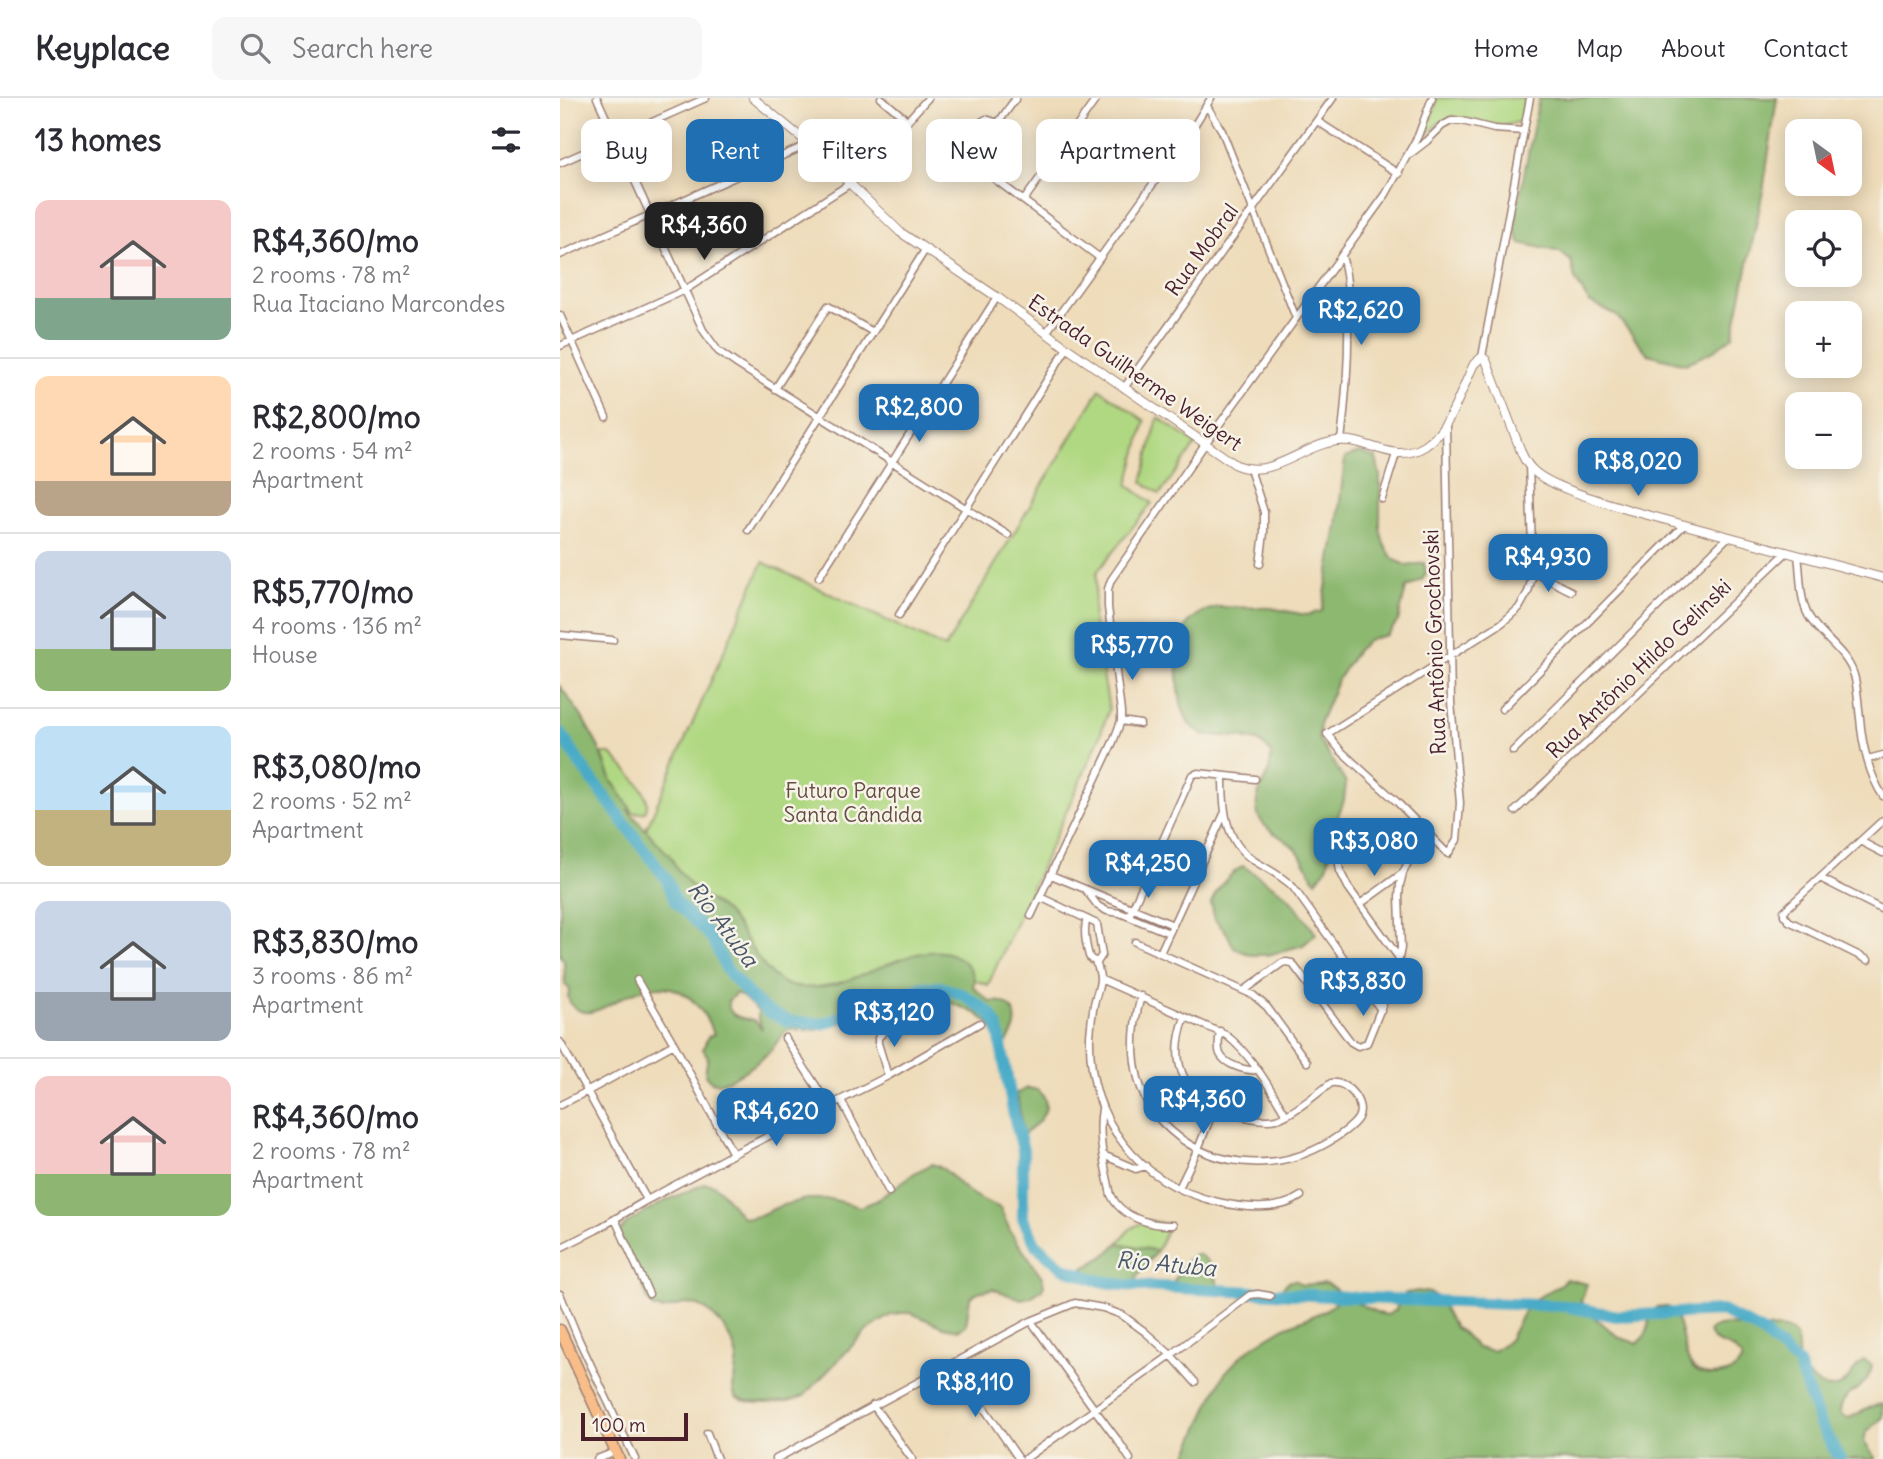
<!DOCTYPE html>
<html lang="en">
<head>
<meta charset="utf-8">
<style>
  :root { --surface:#fff; --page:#f7f7f7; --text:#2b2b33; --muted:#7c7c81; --line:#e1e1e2; --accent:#1f6fb2 }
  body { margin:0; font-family:Delius,sans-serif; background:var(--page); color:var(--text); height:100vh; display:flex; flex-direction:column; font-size:26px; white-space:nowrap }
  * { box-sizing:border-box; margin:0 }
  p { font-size:23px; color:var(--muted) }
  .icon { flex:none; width:38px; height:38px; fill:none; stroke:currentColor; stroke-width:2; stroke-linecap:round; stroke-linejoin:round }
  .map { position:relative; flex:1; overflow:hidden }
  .panel { display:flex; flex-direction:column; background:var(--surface); width:560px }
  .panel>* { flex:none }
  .guide { position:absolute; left:21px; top:21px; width:665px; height:63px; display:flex; gap:14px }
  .needle { width:46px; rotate:147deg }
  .controls { position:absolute; left:1225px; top:21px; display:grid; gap:14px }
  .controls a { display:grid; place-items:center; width:77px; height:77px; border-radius:14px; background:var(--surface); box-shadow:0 4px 18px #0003; font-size:35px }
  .scale { position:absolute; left:21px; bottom:18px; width:107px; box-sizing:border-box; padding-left:7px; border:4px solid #4a1f2b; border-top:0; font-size:19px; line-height:24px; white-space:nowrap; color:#4a1f2b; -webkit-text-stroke:5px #f7f3e8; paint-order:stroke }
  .price { position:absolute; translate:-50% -60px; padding:0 16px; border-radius:14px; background:var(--accent); color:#fff; font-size:23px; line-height:46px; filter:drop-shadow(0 2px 4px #0008) }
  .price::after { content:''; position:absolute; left:50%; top:42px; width:21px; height:16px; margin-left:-10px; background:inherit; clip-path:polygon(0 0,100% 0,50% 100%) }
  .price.selected { background:#222; color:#fff }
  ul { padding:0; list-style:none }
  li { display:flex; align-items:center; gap:21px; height:175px; padding:0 35px }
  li+li { border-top:2px solid var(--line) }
  li span { display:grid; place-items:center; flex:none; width:196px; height:140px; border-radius:14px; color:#555 }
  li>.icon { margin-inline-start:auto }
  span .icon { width:84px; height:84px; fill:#fffc; stroke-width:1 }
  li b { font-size:30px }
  h2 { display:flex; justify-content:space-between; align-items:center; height:84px; padding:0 35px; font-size:30px }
  .chip { padding:0 24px; border-radius:14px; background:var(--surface); box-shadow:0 4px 18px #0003; font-size:24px; line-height:63px }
  .chip.selected { background:var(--accent); color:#fff }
  header { display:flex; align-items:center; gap:42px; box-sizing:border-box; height:98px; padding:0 35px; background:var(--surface); border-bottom:2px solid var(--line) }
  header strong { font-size:33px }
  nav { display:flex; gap:38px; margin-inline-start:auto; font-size:24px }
  .search { width:490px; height:63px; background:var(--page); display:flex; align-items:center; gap:18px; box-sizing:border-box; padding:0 24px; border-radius:14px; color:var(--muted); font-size:26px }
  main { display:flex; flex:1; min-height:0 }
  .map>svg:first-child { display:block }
  .green { fill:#b0d882; stroke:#7d7c56; stroke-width:2 }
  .forest { fill:#8cb870; stroke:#6b6c4e; stroke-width:2; fill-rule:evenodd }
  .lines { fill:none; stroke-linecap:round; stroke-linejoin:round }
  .river { stroke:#48abc7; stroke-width:12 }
  .minor-casing { stroke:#9c7e72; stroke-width:9 }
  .tertiary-casing { stroke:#9c7e72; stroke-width:10 }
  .trunk-casing { stroke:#9c7e72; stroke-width:13 }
  .minor { stroke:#fff; stroke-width:6 }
  .tertiary { stroke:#fff; stroke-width:8 }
  .trunk { stroke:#f8bd89; stroke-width:10 }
  .labels { text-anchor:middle; stroke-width:5; stroke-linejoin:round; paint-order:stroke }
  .street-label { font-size:21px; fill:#4a1f2b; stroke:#f7f3e8 }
  .park-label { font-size:21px; fill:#644d41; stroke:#f7f3e8 }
  .water-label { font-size:23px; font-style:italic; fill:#495769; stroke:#f7f3e8 }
</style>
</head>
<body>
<header>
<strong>Keyplace</strong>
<div class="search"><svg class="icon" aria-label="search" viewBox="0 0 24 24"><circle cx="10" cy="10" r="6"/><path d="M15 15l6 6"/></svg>Search here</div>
<nav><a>Home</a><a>Map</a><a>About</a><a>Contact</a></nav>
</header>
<main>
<section class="panel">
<h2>13 homes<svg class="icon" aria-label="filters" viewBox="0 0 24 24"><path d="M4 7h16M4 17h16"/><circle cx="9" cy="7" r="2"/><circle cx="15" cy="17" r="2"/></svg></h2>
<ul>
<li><span style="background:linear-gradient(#f6c9c9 70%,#7fa58c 0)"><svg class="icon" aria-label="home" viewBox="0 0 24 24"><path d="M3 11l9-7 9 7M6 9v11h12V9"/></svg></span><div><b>R$4,360/mo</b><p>2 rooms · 78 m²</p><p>Rua Itaciano Marcondes</p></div></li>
<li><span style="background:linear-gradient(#ffd9b3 75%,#b9a48a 0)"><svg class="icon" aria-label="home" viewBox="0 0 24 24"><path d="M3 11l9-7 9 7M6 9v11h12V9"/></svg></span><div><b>R$2,800/mo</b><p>2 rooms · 54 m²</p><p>Apartment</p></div></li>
<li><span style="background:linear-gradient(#c9d6e8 70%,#8fb573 0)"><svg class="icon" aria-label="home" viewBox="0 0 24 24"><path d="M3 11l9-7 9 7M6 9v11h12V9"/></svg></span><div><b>R$5,770/mo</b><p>4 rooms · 136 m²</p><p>House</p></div></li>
<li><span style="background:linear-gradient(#bfe0f5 60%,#c2b280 0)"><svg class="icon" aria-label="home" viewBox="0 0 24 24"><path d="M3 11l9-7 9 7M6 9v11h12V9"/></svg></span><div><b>R$3,080/mo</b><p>2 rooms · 52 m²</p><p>Apartment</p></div></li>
<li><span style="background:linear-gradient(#c9d6e8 65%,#9aa5b1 0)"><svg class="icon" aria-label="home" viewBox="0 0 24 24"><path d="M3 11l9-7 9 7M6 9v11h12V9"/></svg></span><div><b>R$3,830/mo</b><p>3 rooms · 86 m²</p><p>Apartment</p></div></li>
<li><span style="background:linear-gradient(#f6c9c9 70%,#8fb573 0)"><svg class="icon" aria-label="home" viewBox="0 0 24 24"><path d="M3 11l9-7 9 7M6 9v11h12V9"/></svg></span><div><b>R$4,360/mo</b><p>2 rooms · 78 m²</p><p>Apartment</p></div></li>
</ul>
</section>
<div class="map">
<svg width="1323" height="1361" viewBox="0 0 1323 1361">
  <rect width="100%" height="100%" fill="#f7f3e8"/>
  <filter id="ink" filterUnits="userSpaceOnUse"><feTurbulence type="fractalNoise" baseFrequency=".0143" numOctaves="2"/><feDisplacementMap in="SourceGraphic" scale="14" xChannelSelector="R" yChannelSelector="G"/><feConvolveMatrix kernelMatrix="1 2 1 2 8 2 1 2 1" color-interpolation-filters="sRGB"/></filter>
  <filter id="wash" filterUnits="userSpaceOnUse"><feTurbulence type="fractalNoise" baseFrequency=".00686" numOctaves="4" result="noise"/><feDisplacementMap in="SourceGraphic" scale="28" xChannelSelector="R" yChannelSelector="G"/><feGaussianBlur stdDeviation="1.57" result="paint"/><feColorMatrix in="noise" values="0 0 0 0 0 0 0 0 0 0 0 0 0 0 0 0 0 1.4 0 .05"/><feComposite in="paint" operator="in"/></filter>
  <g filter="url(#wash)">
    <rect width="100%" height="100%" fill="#eedcba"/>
    <path class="green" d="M877,0H965L961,23L945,28H937L893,19L879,25L859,45L874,12Z
      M540,291L585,323L568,387L592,405L537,474L533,520L549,611L539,641L428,887L374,868L206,899L83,738L203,464L385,550Z
      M598,319L636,346L600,396L582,384Z
      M42,656H51C62,669 96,695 85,714L75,715L72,713L52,683Z
      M586,1122L602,1125L606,1134L597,1153L558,1145L569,1132Z"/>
    <path class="forest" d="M979,0H1217L1203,93L1173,238L1152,254L1125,266L1088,256L1056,217L1029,204L1015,181L1011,163L1000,154L960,145L954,128Z
      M800,354L816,360L820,377V430L824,446L833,461L847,468L864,465L866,475L862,482L846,490L838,523L827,537L810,541L797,552L778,581L760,623L759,641L786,685L784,702L778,718L767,769L756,783C750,774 745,764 739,755C725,735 693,734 697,702C699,690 706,682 709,671C711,666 711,660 711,654L698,643L679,639L644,637L629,626L622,610L619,594L617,558L620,541L628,525L642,514L658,509L711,510L746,517L762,513L777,428L785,360Z
      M0,588L22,619L38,648L52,683L72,713L68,712L105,753C112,757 112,764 117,770C122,777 128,784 134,791C144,801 159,806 168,816C187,837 203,881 231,888C247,891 264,889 279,885C313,877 375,833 405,865C412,872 416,880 413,889L430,904C446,901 458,911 455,928C454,935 448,942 444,949L428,925L418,916L380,900L367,897L353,900L330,912L314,911L256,932L229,931C221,937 217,945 211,952C202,962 165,990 152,984C149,982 147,978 145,975L148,959L143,951L148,939L154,936C137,896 112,878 70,896C57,901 44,912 30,914C22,915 17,912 11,907L8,899L10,891L5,887L4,863L0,857ZM176,895L183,899L198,913V919L202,931L194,922C181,921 167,918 168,903Z
      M683,768L725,796L736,808L756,836L743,847L708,857H691L674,850L667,835L655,822L651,805C659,788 667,778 683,768Z
      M468,990L478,992C480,996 484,998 485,1002C490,1017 472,1030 463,1037L457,995Z
      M372,1066C389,1070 395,1085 409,1094C418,1101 430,1105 440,1110L451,1135L482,1179L484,1187L482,1191L471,1199L461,1201L433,1191L418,1194L410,1200L406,1227L399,1232L384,1229L351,1215H341L331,1217L305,1234L244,1298C226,1306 192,1308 175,1299L173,1290L177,1260L173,1246L162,1227L147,1212L136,1207L124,1206L102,1212L94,1210L89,1204L74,1165L59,1140L60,1133L67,1125L77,1119L101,1105L146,1085L154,1087L162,1094L181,1118L188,1120L198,1118L220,1108L246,1101H271L300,1109L316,1103L356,1074Z
      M558,1145L597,1153L576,1179L579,1189L551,1186L518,1173C533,1166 547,1158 558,1145Z
      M636,1156C652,1160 655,1180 661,1193L609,1191C617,1180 624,1161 636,1156Z
      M1006,1181L1027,1186L1021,1202L1023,1210L1060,1240L1077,1245C1090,1235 1086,1233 1090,1219C1091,1215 1094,1212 1096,1209H1108C1130,1226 1115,1277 1151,1277C1157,1277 1161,1277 1167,1275C1175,1272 1179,1269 1182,1260C1180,1258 1176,1253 1173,1251C1163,1245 1152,1246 1149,1233C1161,1222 1186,1230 1202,1231C1213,1231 1224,1227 1233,1236C1240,1243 1237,1254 1239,1263C1244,1276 1261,1294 1277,1289C1289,1285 1294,1269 1304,1262L1312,1267C1308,1296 1280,1290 1280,1316L1287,1320C1300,1318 1309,1306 1323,1306V1319L1306,1335L1304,1344L1316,1361H625L658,1288L665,1275L681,1258L698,1245L723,1230L764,1213L781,1201V1196L775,1194H718L728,1184L735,1182L742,1187L762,1185L768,1186L789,1201L818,1215L827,1217L836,1212L840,1200L846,1195L858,1193L870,1195L877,1199L894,1229L903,1235L917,1250L933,1253L949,1242L965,1211L977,1200L998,1188Z"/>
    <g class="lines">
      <path class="river" d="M0,634L21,667L107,782L115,803L152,840L167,872L190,898L207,913L228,923L262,926L340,899L362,889H380L404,897L431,916L438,930L454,1018L463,1052V1120L476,1147L503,1170L536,1182L563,1187L845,1202L1005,1208L1057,1218L1162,1213L1202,1234L1238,1266L1260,1326L1280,1361"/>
    </g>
  </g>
  <g filter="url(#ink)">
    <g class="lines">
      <g class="minor-casing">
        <path id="minor" d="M37,0L143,232L158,253L178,267L448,437
          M321,0L348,23
          M456,0L438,25L426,21C412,28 404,45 408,61L540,160
          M647,8L662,33L736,220
          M757,23L839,76
          M850,56L867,43L882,28L891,23H902L934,31L964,33
          M0,65L146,0
          M464,102L537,0
          M0,157L249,46
          M0,217L46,319
          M486,235L631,33L651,0
          M0,248L125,192L291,85L368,0
          M922,259L970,0
          M564,290L773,0
          M215,291L268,208L313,234
          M886,327L891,604L900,705L897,742L888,756L837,704L781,653L767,636L942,525L959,510L968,494L973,476L969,367
          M781,343C786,301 789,259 788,217C788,197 788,178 782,158
          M690,371L704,414V435L700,466
          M822,401L836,356
          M188,432L365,152
          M1238,458C1241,477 1239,499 1248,517C1260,539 1286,552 1294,577C1298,591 1298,606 1300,620C1302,646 1309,677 1323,698
          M973,476L979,477L1011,493
          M259,479L437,199
          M339,517L507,250
          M0,537L53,542
          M942,611L1124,427
          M561,623L580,626
          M953,653L1168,439
          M1308,661L1323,657
          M663,678C663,708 664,743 693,762C707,771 721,777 733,789L821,912
          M955,713L1226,455
          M782,737L778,760L780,773L788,789L839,860
          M1300,743L1323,755
          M491,777L525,791
          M1260,780L1323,812
          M480,799L537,826L542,857L536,866
          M800,806L843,775
          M471,818L553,644L561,623V614L548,509V491L551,482L645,346L826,96L858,38L872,0
          M569,818L632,677L638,675L695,681
          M527,821C523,831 526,847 529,858C533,866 531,858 536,865C538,868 540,877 540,881C540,887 537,895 535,902C532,914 531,926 530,938C528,1021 578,1086 658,1104C683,1110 719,1114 741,1098
          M609,835L560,815L547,813L538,808L525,791L613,827
          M575,844L693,897L707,909L747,964
          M600,855L664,716
          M1308,862L1229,823L1224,817V813L1323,722
          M540,881L666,937C690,955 711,991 726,1017
          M77,882L114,946L173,1056
          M685,892L722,865L726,864L732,865L791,944L798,948L807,945L837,870L841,850L839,799L840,787L843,775L855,749
          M581,898C569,940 570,991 602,1024C646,1071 715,1076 769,1044C778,1038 792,1030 798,1020C806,1005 787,982 771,985C758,995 732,1017 717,1021C703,1024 687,1020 674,1016C625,1000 607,968 625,919
          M660,933C659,940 657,949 660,956C665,967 686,973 696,972
          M225,940L269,1008
          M0,944L87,1102
          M328,978L318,945V940L333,924
          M281,1002L329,1094
          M0,1007L28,993L114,946
          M542,1011C537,1039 545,1069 551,1097C561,1119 590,1128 613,1127
          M543,1057L576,1071L586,1068
          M619,1090L638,1051L655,1008
          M55,1121L89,1196
          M0,1150L36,1132L87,1102L173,1056L328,978L420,925
          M0,1196L19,1242L75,1361
          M471,1223L535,1312L559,1344L570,1361
          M393,1265L459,1361
          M313,1307L352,1361
          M147,1335L157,1361
          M37,1361L55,1354
          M216,1361L471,1223L515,1205L543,1210L562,1217L584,1233L611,1257L635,1284
          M465,1361L611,1257L690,1197L698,1196L710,1198"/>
      </g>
      <g class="tertiary-casing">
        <path id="tertiary" d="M193,0L249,46L340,134L437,199L507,250L676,367C713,382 742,347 777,343C809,339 833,368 865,348C890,332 901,292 914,266L922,259L926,262L962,356C965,363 969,369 975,374C993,390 1045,404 1069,412L1323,480"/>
      </g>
      <g class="trunk-casing">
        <path id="trunk" d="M0,1232L59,1361"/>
      </g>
      <use href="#minor" class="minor"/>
      <use href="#tertiary" class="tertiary"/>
      <use href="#trunk" class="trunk"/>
    </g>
  </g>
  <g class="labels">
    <g class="street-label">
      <text transform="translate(642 152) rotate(-54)" y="7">Rua Mobral</text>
      <text transform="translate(575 275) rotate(35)" y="7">Estrada Guilherme Weigert</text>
      <text transform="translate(875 544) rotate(-92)" y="7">Rua Antônio Grochovski</text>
      <text transform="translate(1079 571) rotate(-44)" y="7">Rua Antônio Hildo Gelinski</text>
    </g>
    <g class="park-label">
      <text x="293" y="700">Futuro Parque<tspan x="293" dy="24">Santa Cândida</tspan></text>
    </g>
    <g class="water-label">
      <text transform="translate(163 826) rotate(53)" y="8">Rio Atuba</text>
      <text transform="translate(606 1166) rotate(5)" y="8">Rio Atuba</text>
    </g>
  </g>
</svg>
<div class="controls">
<a><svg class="needle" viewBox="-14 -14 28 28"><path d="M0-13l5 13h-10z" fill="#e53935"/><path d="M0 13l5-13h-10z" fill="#7c7c81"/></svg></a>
<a><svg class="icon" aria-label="locate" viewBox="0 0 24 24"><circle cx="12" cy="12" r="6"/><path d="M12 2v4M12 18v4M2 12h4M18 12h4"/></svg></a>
<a>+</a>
<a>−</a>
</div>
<div class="scale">100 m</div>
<b class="price selected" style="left:144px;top:164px">R$4,360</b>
<b class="price" style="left:801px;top:249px">R$2,620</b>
<b class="price" style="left:359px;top:346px">R$2,800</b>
<b class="price" style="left:1078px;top:400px">R$8,020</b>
<b class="price" style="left:988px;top:496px">R$4,930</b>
<b class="price" style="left:572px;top:584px">R$5,770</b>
<b class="price" style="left:814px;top:780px">R$3,080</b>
<b class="price" style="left:588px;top:802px">R$4,250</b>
<b class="price" style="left:803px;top:920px">R$3,830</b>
<b class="price" style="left:334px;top:951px">R$3,120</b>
<b class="price" style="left:643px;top:1038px">R$4,360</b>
<b class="price" style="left:216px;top:1050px">R$4,620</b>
<b class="price" style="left:415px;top:1321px">R$8,110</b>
<div class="guide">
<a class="chip">Buy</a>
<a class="chip selected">Rent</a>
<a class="chip">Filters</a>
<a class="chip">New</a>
<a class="chip">Apartment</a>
</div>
</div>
</main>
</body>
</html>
